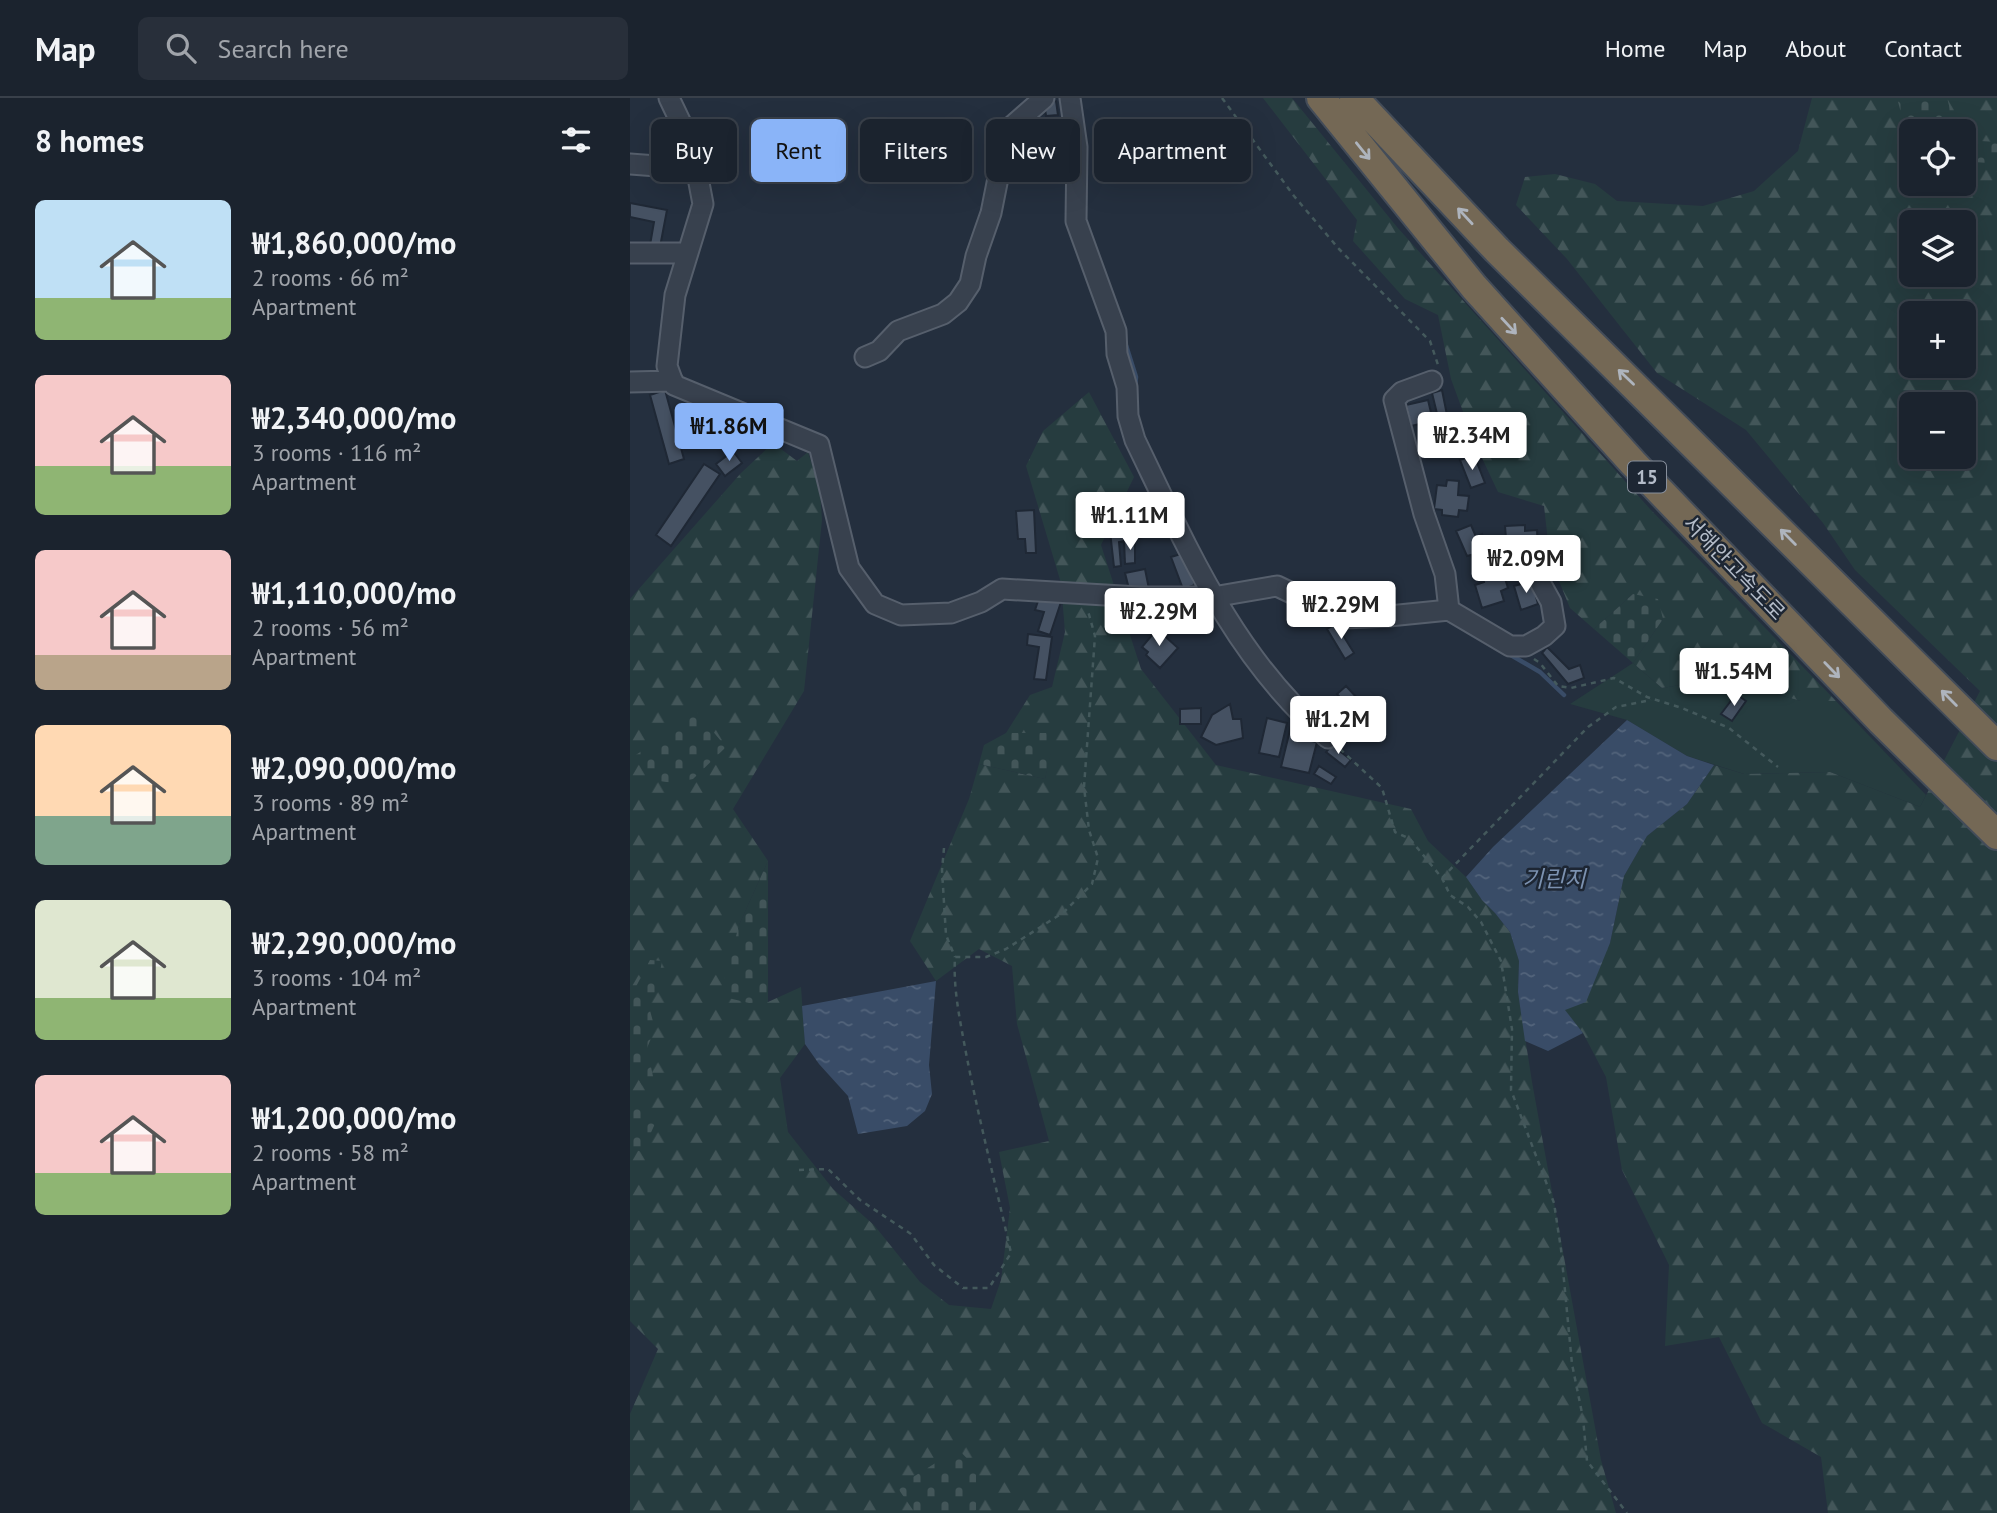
<!DOCTYPE html>
<html lang="en">
<head>
<meta charset="utf-8">
<style>
  :root { --surface:#1b232e; --page:#282f3a; --text:#f1f3f6; --muted:#a0a4aa; --line:#39404a; --accent:#8ab4f8 }
  body { margin:0; font-family:"PT Sans","Noto Sans KR",sans-serif; background:var(--page); color:var(--text); height:100vh; display:flex; flex-direction:column; font-size:26px; white-space:nowrap }
  * { box-sizing:border-box; margin:0 }
  p { font-size:23px; color:var(--muted) }
  .icon { flex:none; width:38px; height:38px; fill:none; stroke:currentColor; stroke-width:2; stroke-linecap:round; stroke-linejoin:round }
  .map { position:relative; flex:1; overflow:hidden }
  .details { display:flex; flex-direction:column; background:var(--surface); width:630px }
  .details>* { flex:none }
  .top-card { position:absolute; left:21px; top:21px; width:665px; height:63px; display:flex; gap:14px }
  .fabs { position:absolute; left:1269px; top:21px; display:grid; gap:14px }
  .fabs a { display:grid; place-items:center; width:77px; height:77px; border-radius:10px; background:var(--surface); box-shadow:0 7px 28px #0002,0 0 0 2px var(--line); font-size:35px }
  .price { position:absolute; translate:-50% -60px; padding:0 16px; border-radius:7px; background:#fff; color:#222; font-size:23px; line-height:46px; filter:drop-shadow(0 2px 4px #0008) }
  .price::after { content:''; position:absolute; left:50%; top:42px; width:21px; height:16px; margin-left:-10px; background:inherit; clip-path:polygon(0 0,100% 0,50% 100%) }
  .price.current { background:var(--accent); color:#111 }
  ul { padding:0; list-style:none }
  li { display:flex; align-items:center; gap:21px; height:175px; padding:0 35px }
  li span { display:grid; place-items:center; flex:none; width:196px; height:140px; border-radius:10px; color:#555 }
  li>.icon { margin-inline-start:auto }
  span .icon { width:84px; height:84px; fill:#fffc; stroke-width:1 }
  li b { font-size:30px }
  h2 { display:flex; justify-content:space-between; align-items:center; height:84px; padding:0 35px; font-size:30px }
  .tag { padding:0 24px; border-radius:10px; background:var(--surface); box-shadow:0 7px 28px #0002,0 0 0 2px var(--line); font-size:24px; line-height:63px }
  .tag.current { background:var(--accent); color:#111 }
  header { display:flex; align-items:center; gap:42px; box-sizing:border-box; height:98px; padding:0 35px; background:var(--surface); border-bottom:2px solid var(--line) }
  header strong { font-size:33px }
  nav { display:flex; gap:38px; margin-inline-start:auto; font-size:24px }
  .search { width:490px; height:63px; background:var(--page); display:flex; align-items:center; gap:18px; box-sizing:border-box; padding:0 24px; border-radius:10px; color:var(--muted); font-size:26px }
  main { display:flex; flex:1; min-height:0 }
  .map>svg:first-child { display:block }
  .green { fill:#263c3f }
  .forest { fill:url(#forest-firs); fill-rule:evenodd }
  .cemetery { fill:url(#cemetery-stones) }
  .water { fill:url(#water-ripples) }
  .lines { fill:none; stroke-linecap:round; stroke-linejoin:round }
  .stream { stroke:#394c67; stroke-width:4.5 }
  .building { fill:#455162; stroke:#1f2835; stroke-width:2 }
  .minor-casing { stroke:#565f6c; stroke-width:23 }
  .highway-casing { stroke:#434c59; stroke-width:32 }
  .path { stroke:#44595c; stroke-width:2.5; stroke-dasharray:5 5; stroke-linecap:butt }
  .minor { stroke:#38414e; stroke-width:19 }
  .highway { stroke:#746855; stroke-width:28 }
  .oneway { stroke:#aeb4bd }
  .labels { text-anchor:middle; stroke-width:5; stroke-linejoin:round; paint-order:stroke }
  .shield { fill:#1d2633; stroke:#878f9c; stroke-width:2 }
  .shield-label { font-size:19px; font-weight:bold; fill:#b4bcc9 }
  .street-label { font-size:21px; fill:#b4bcc9; stroke:#1d2633 }
  .water-label { font-size:23px; font-style:italic; fill:#7c92b1; stroke:#1d2633 }
</style>
</head>
<body>
<header>
<strong>Map</strong>
<div class="search"><svg class="icon" aria-label="search" viewBox="0 0 24 24"><circle cx="10" cy="10" r="6"/><path d="M15 15l6 6"/></svg>Search here</div>
<nav><a>Home</a><a>Map</a><a>About</a><a>Contact</a></nav>
</header>
<main>
<section class="details">
<h2>8 homes<svg class="icon" aria-label="filters" viewBox="0 0 24 24"><path d="M4 7h16M4 17h16"/><circle cx="9" cy="7" r="2"/><circle cx="15" cy="17" r="2"/></svg></h2>
<ul>
<li><span style="background:linear-gradient(#bfe0f5 70%,#8fb573 0)"><svg class="icon" aria-label="home" viewBox="0 0 24 24"><path d="M3 11l9-7 9 7M6 9v11h12V9"/></svg></span><div><b>₩1,860,000/mo</b><p>2 rooms · 66 m²</p><p>Apartment</p></div></li>
<li><span style="background:linear-gradient(#f6c9c9 65%,#8fb573 0)"><svg class="icon" aria-label="home" viewBox="0 0 24 24"><path d="M3 11l9-7 9 7M6 9v11h12V9"/></svg></span><div><b>₩2,340,000/mo</b><p>3 rooms · 116 m²</p><p>Apartment</p></div></li>
<li><span style="background:linear-gradient(#f6c9c9 75%,#b9a48a 0)"><svg class="icon" aria-label="home" viewBox="0 0 24 24"><path d="M3 11l9-7 9 7M6 9v11h12V9"/></svg></span><div><b>₩1,110,000/mo</b><p>2 rooms · 56 m²</p><p>Apartment</p></div></li>
<li><span style="background:linear-gradient(#ffd9b3 65%,#7fa58c 0)"><svg class="icon" aria-label="home" viewBox="0 0 24 24"><path d="M3 11l9-7 9 7M6 9v11h12V9"/></svg></span><div><b>₩2,090,000/mo</b><p>3 rooms · 89 m²</p><p>Apartment</p></div></li>
<li><span style="background:linear-gradient(#dfe7d0 70%,#8fb573 0)"><svg class="icon" aria-label="home" viewBox="0 0 24 24"><path d="M3 11l9-7 9 7M6 9v11h12V9"/></svg></span><div><b>₩2,290,000/mo</b><p>3 rooms · 104 m²</p><p>Apartment</p></div></li>
<li><span style="background:linear-gradient(#f6c9c9 70%,#8fb573 0)"><svg class="icon" aria-label="home" viewBox="0 0 24 24"><path d="M3 11l9-7 9 7M6 9v11h12V9"/></svg></span><div><b>₩1,200,000/mo</b><p>2 rooms · 58 m²</p><p>Apartment</p></div></li>
</ul>
</section>
<div class="map">
<svg width="1367" height="1415" viewBox="0 0 1367 1415">
  <defs>
    <pattern id="forest-firs" width="22" height="20" patternUnits="userSpaceOnUse" patternTransform="scale(1.75)"><rect width="22" height="20" fill="#263c3f"/><path d="M5 1l3.5 6h-7zM16 11l3.5 6h-7z" fill="#435659"/></pattern>
    <pattern id="cemetery-stones" width="16" height="16" patternUnits="userSpaceOnUse" patternTransform="scale(1.75)"><rect width="16" height="16" fill="#263c3f"/><path d="M2 7V4a2 2 0 0 1 4 0v3zM10 15v-3a2 2 0 0 1 4 0v3z" fill="#435659"/></pattern>
    <pattern id="water-ripples" width="26" height="14" patternUnits="userSpaceOnUse" patternTransform="scale(1.75)"><rect width="26" height="14" fill="#394c67"/><path d="M2 4q2-2 4 0t4 0M15 11q2-2 4 0t4 0" fill="none" stroke="#53647b"/></pattern>
  </defs>
  <rect width="100%" height="100%" fill="#242f3e"/>
  <path class="green" d="M1003,565L1032,590L1090,580L1171,603H1206L1296,697L1290,709L1200,674L1114,676L1057,658L997,622L940,606Z"/>
  <path class="forest" d="M633,0H662L767,129L1020,411L1206,603H1171L1090,580L1032,590L1003,565L1033,521L1003,496L964,531L940,510L920,461L914,408L868,394L843,341L821,281L808,217L775,201L723,143L727,122Z
    M1182,0H1367V1415H1198L1191,1359L1132,1325L1089,1239L1035,1248L1039,1167L992,1072L976,979L953,935L934,912L980,845L994,778L1017,738L1057,706L1084,667L1114,676L1200,674L1290,709L1350,593L1225,472L1193,425L1116,332L1027,275L937,161L886,107L895,79L925,76L965,86L987,103L1073,108L1124,93L1168,53ZM1281,33H1334V86H1281ZM1281,124H1334V177H1281ZM1281,215H1334V268H1281ZM1281,306H1334V359H1281Z
    M459,294L504,379L471,447L511,571L586,667L781,711L798,743L836,779L852,802L865,815L880,834L889,863L888,894L902,984L971,1362L986,1415H0V1316L28,1251L0,1223V501L111,375L143,345L167,363L178,354L190,392L192,422L174,593L103,711L138,763L109,827L138,904L171,889L175,946L150,980L158,1034L203,1091L244,1127L290,1184L319,1207L361,1211L371,1182L380,1110L369,1054L419,1043L387,926L382,868L349,851L306,883L280,843L339,701L349,666L415,681L425,635H376L400,597L422,589L435,534L431,485L396,368L413,333Z"/>
  <path class="cemetery" d="M1267,0H1317L1326,33H1283L1270,11Z
    M1334,42L1367,44V74L1357,65L1334,63Z
    M1003,496L1028,501L1033,521L1003,565L964,531Z
    M65,612L96,649L63,681L43,685L23,682L4,658L39,636Z
    M376,635H426L415,681L349,666L354,647Z
    M138,763V904L119,905L90,898L109,827Z
    M20,862L32,863L27,891L18,905L25,931L17,950L24,983L12,987L0,967V900Z
    M0,1007L29,1017L12,1054L0,1050Z
    M328,1351L346,1370V1412L342,1415H285L267,1389Z"/>
  <path class="water" d="M997,622L1057,658L1084,667L1057,706L1017,738L994,778L980,845L956,904L935,912L953,935L918,953L895,943L888,894L889,863L880,834L865,815L852,802L836,779L863,749Z
    M306,883L299,967L302,996L295,1013L277,1028L228,1036L218,998L189,966L175,946L172,908Z"/>
  <g class="lines">
    <path class="stream" d="M494,241L506,279L505,290
      M879,556L910,574L934,597"/>
  </g>
  <path class="building" d="M426,3L428,17L416,18L414,4Z
    M0,105L37,112L30,149L20,147L24,124L0,119Z
    M35,292L54,361L39,366L20,297Z
    M812,292L818,322L809,324L802,295Z
    M798,302L803,323L781,328L776,307Z
    M818,327L825,355L806,359L799,331Z
    M103,353L112,365L95,378L86,366Z
    M844,357L855,385L841,390L830,362Z
    M74,366L90,376L41,448L26,437Z
    M817,382L829,383L828,397L839,398L837,413L829,412L828,419L812,417V412L804,411L807,387L816,388Z
    M404,412L406,455H396L395,441H388L386,413Z
    M510,425L514,439L489,444L491,468L484,469L480,433Z
    M841,427L846,439L852,436L860,455L843,462L841,457L837,458L826,433Z
    M895,427V433L907,432L908,452L877,453L875,428Z
    M494,442H505V465L495,466Z
    M554,455L565,487L553,491L541,459Z
    M515,471L519,491L500,495L495,475Z
    M872,471L878,490L871,493L874,503L852,510L845,487L854,484L852,477Z
    M902,483L908,506L891,512L884,488Z
    M410,497L431,504L420,537L408,533L414,514L405,512Z
    M579,506L584,518L573,522L569,509Z
    M527,512L531,525L511,530L508,517Z
    M706,526L724,555L715,561L697,531Z
    M527,531L548,550L530,570L516,557L518,554L512,549Z
    M398,536L422,539L416,582L404,581L409,549L397,547Z
    M917,549L939,571L950,567L954,580L938,586L912,555Z
    M716,588L729,602L719,610L707,596Z
    M1106,596L1116,603L1102,623L1091,616Z
    M704,599L717,613L707,621L704,617L695,625L686,615Z
    M600,606L603,621H611L613,640L586,647L571,639L582,617Z
    M571,610V626H550V611Z
    M637,620L657,625L649,659L629,655Z
    M661,628L683,633L681,643L687,644L679,675L651,669Z
    M702,647L721,662L715,669L696,654Z
    M689,668L706,679L701,686L684,676Z"/>
  <g class="lines">
    <g class="minor-casing">
      <path id="minor" d="M39,0L62,48L73,106L45,197L37,268L44,287L189,347L219,470L245,506L271,517L321,515L351,504L372,491L509,499H583L647,488L714,520L759,518L819,512L880,548H896L914,538L925,528L921,504L901,468
        M440,0L447,49L446,123L486,233L487,256L497,289L498,318L505,342C557,449 604,561 698,640
        M0,66L66,71
        M0,155H57
        M235,259L249,253L268,233L313,216L328,204L340,186L346,158L361,115L369,75L372,37L414,0
        M802,283L772,294L764,302L794,416L815,476L819,512
        M0,284L43,283"/>
    </g>
    <g class="highway-casing">
      <path id="highway" d="M691,0L844,189L1003,365L1251,623L1367,737
        M724,0L867,152L1367,648"/>
    </g>
    <path class="path" d="M592,0L664,98L709,151L800,243L808,267
      M904,561L910,565L928,588L941,590L984,580L1017,599L1052,610L1099,630L1148,669
      M710,651L752,690L765,734L780,741L812,780L820,797L838,809L851,824L871,863L882,931L881,992L924,1105L931,1151L942,1266L953,1320L957,1363L997,1415
      M314,750L312,772L316,837L325,859
      M812,780L958,629L986,609L1021,602
      M169,1072L198,1071L230,1102L281,1136L304,1167L333,1190H359L381,1155C366,1088 349,1022 336,955C330,922 323,891 325,859H356L376,851L434,814L462,786L468,760L459,732L454,689L465,538L458,513"/>
    <use href="#minor" class="minor"/>
    <use href="#highway" class="highway"/>
  </g>
  <defs><path id="oneway-shaft" d="M-6 0H5M1.5-3L5.5 0L1.5 3" fill="none" stroke-width="1.6" stroke-linecap="round" stroke-linejoin="round" transform="scale(1.75)"/></defs>
  <g class="oneway">
    <use href="#oneway-shaft" transform="translate(733 53) rotate(51)"/>
    <use href="#oneway-shaft" transform="translate(835 118) rotate(-133)"/>
    <use href="#oneway-shaft" transform="translate(879 228) rotate(47)"/>
    <use href="#oneway-shaft" transform="translate(996 279) rotate(-136)"/>
    <use href="#oneway-shaft" transform="translate(1158 439) rotate(-135)"/>
    <use href="#oneway-shaft" transform="translate(1202 572) rotate(46)"/>
    <use href="#oneway-shaft" transform="translate(1319 600) rotate(-135)"/>
  </g>
  <g class="labels">
    <rect class="shield" x="998" y="363.5" width="38" height="31" rx="5"/>
    <g class="shield-label">
      <text x="1017" y="386">15</text>
    </g>
    <g class="street-label">
      <text transform="translate(1104 470) rotate(46)" y="7">서해안고속도로</text>
    </g>
    <g class="water-label">
      <text x="924" y="789">기린지</text>
    </g>
  </g>
</svg>
<div class="fabs">
<a><svg class="icon" aria-label="locate" viewBox="0 0 24 24"><circle cx="12" cy="12" r="6"/><path d="M12 2v4M12 18v4M2 12h4M18 12h4"/></svg></a>
<a><svg class="icon" aria-label="layers" viewBox="0 0 24 24"><path d="M12 4l9 5-9 5-9-5zM3 14l9 5 9-5"/></svg></a>
<a>+</a>
<a>−</a>
</div>
<b class="price current" style="left:99px;top:365px">₩1.86M</b>
<b class="price" style="left:842px;top:374px">₩2.34M</b>
<b class="price" style="left:500px;top:454px">₩1.11M</b>
<b class="price" style="left:896px;top:497px">₩2.09M</b>
<b class="price" style="left:711px;top:543px">₩2.29M</b>
<b class="price" style="left:529px;top:550px">₩2.29M</b>
<b class="price" style="left:1104px;top:610px">₩1.54M</b>
<b class="price" style="left:708px;top:658px">₩1.2M</b>
<div class="top-card">
<a class="tag">Buy</a>
<a class="tag current">Rent</a>
<a class="tag">Filters</a>
<a class="tag">New</a>
<a class="tag">Apartment</a>
</div>
</div>
</main>
</body>
</html>
